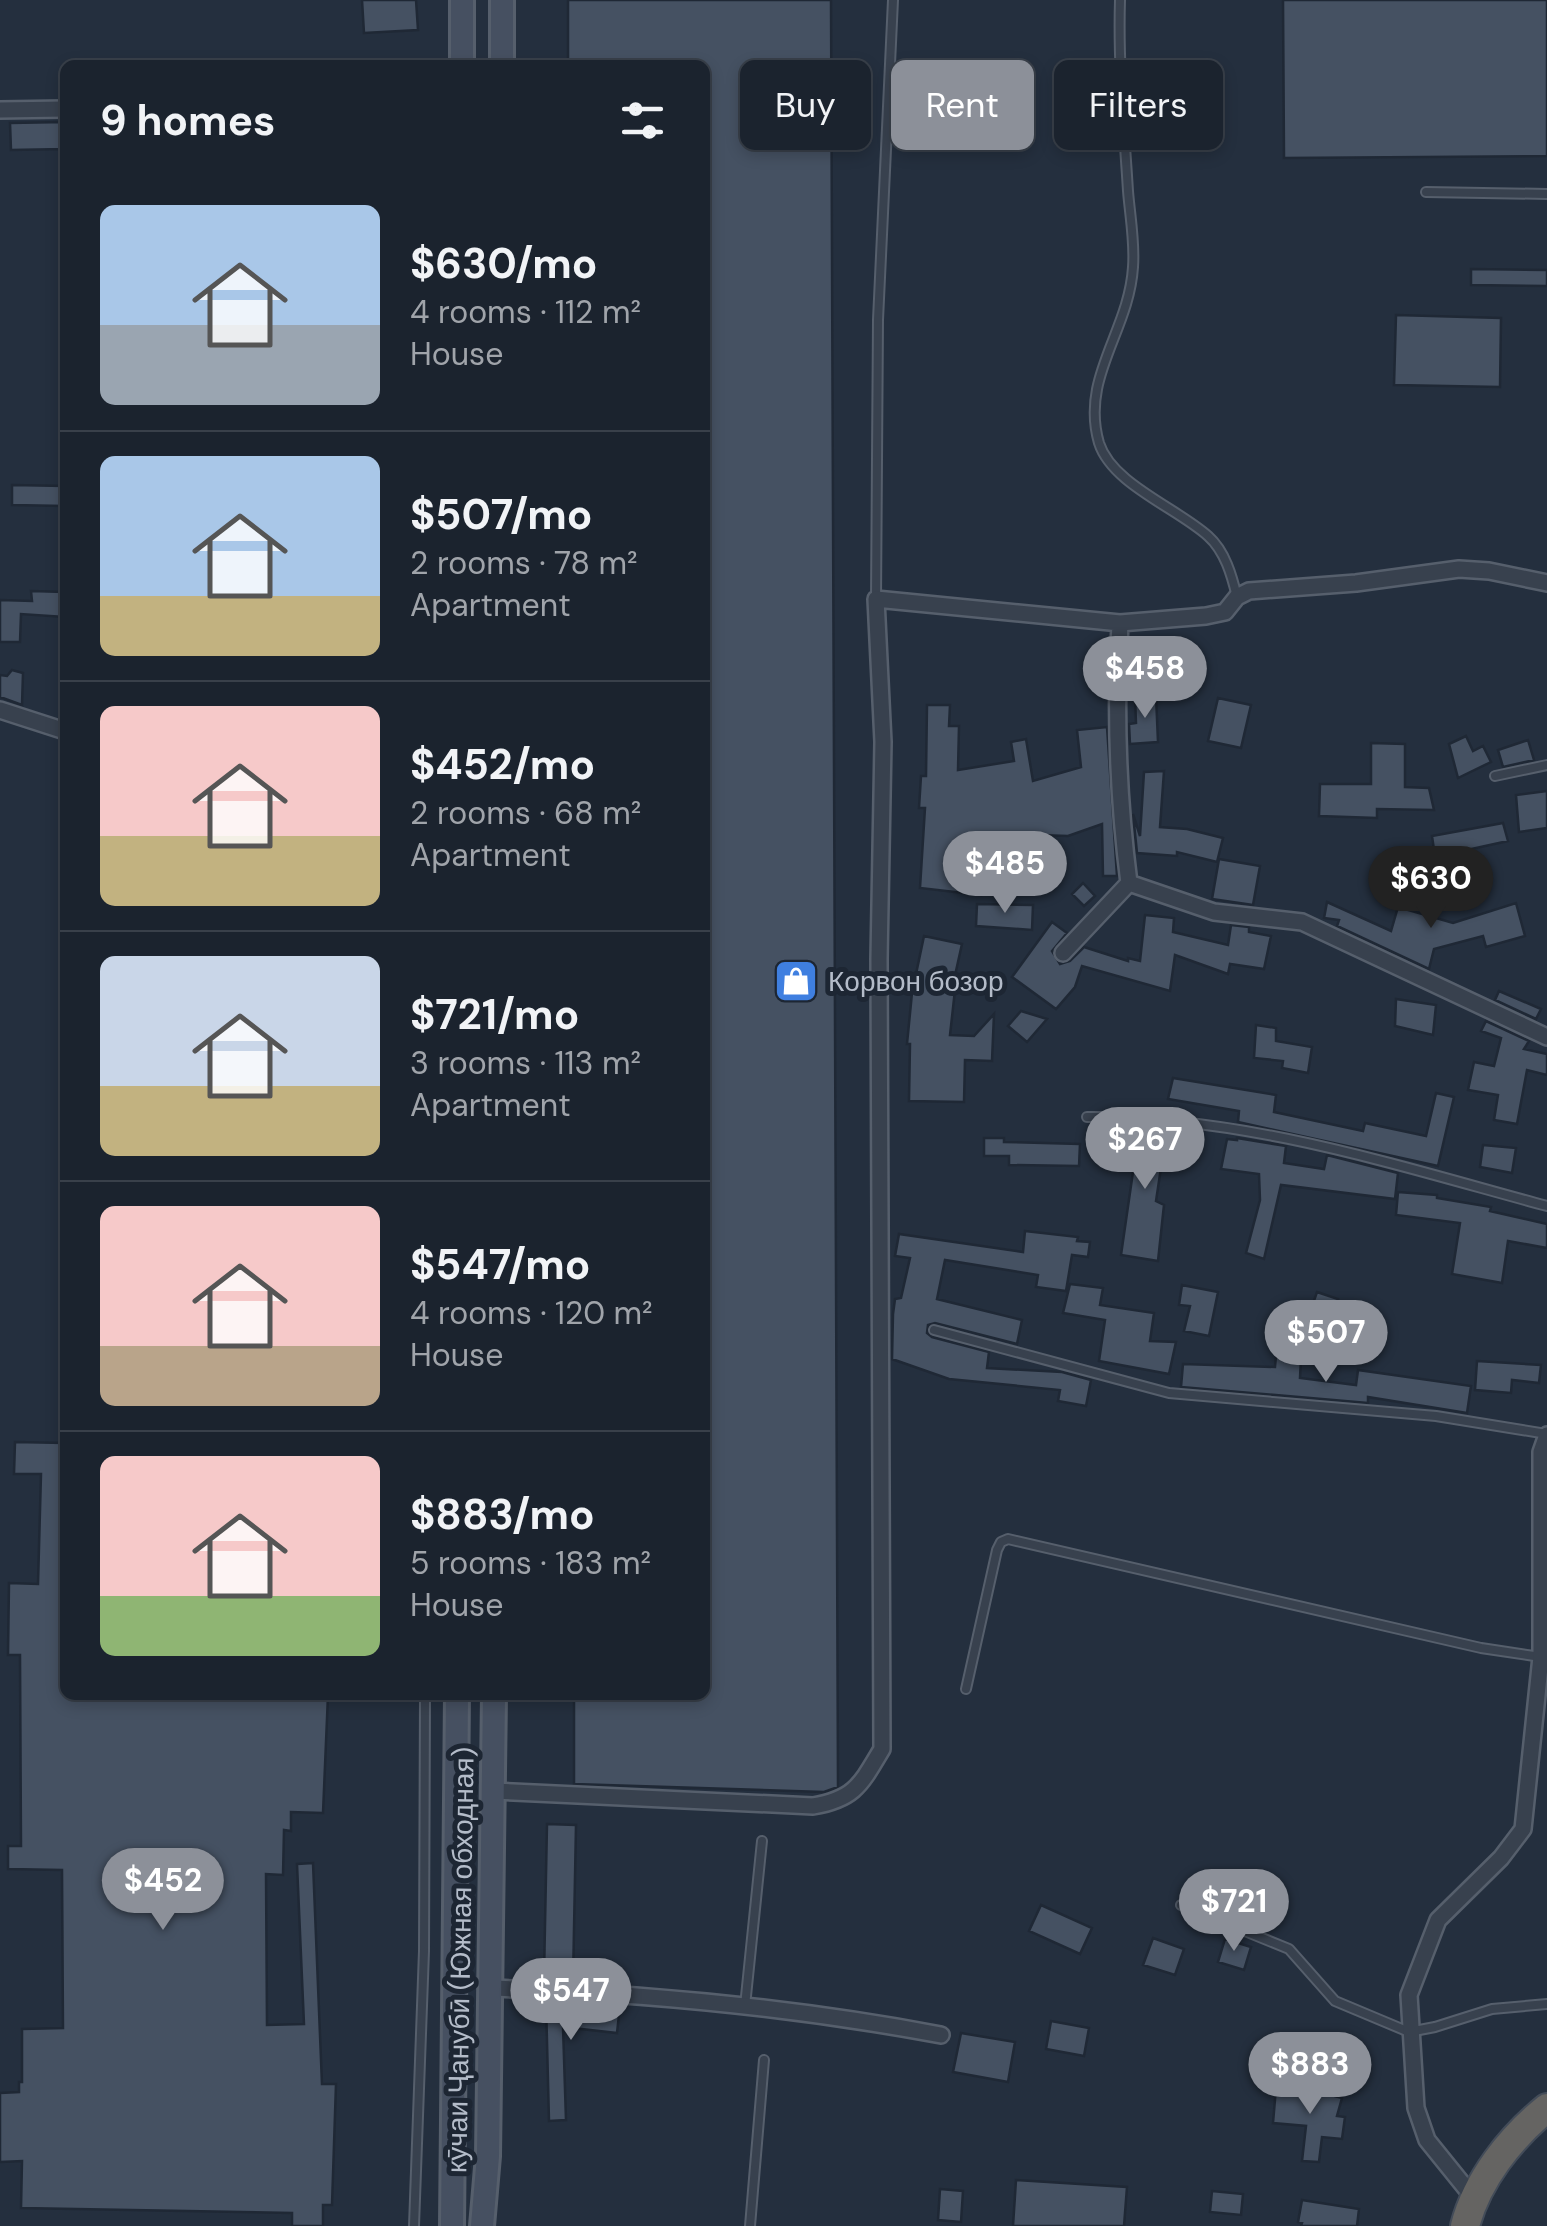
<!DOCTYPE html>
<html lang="en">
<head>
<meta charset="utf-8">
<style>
  :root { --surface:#1b232e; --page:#242b36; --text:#f1f3f6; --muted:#a0a4aa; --line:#39404a; --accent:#8c9099 }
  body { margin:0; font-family:"DM Sans",sans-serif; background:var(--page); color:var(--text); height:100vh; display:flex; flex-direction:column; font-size:38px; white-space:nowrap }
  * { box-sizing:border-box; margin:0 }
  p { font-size:32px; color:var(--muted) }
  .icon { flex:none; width:55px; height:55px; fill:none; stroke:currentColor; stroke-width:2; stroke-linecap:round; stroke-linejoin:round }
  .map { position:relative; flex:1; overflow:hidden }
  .drawer { position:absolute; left:60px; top:60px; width:650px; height:1640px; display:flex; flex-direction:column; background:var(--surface); border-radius:15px; box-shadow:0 5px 15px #0003,0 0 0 2px var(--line) }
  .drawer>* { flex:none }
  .top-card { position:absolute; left:740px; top:60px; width:655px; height:90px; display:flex; gap:20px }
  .price { position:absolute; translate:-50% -85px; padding:0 22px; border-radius:35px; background:var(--accent); color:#fff; font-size:32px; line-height:65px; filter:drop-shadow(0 2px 5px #0008) }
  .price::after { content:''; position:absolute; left:50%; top:60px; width:30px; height:22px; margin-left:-15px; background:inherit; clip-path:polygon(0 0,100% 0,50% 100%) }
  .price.on { background:#222; color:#fff }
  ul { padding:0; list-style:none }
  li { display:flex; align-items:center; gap:30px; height:250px; padding:0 40px }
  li+li { border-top:2px solid var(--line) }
  li span { display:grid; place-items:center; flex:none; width:280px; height:200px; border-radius:15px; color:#555 }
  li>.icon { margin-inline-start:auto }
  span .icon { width:120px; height:120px; fill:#fffc; stroke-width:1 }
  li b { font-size:42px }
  h2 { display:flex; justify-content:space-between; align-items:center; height:120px; padding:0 40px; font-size:42px }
  .chip { padding:0 35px; border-radius:15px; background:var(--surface); box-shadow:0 5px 15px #0003,0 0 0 2px var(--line); font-size:35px; line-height:90px }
  .chip.on { background:var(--accent); color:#fff }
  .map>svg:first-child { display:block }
  .building { fill:#455162; stroke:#1f2835; stroke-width:2.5 }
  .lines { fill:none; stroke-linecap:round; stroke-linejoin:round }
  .service-casing { stroke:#565f6c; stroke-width:12 }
  .minor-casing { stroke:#565f6c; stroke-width:20 }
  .secondary-casing { stroke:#565f6c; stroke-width:28 }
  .trunk-casing { stroke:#434c59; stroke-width:32 }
  .service { stroke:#38414e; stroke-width:8 }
  .minor { stroke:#38414e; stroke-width:15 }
  .secondary { stroke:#465061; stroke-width:22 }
  .trunk { stroke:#656462; stroke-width:28 }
  .labels { text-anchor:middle; stroke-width:10; stroke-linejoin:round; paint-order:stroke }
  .poi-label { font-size:28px; fill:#b4bcc9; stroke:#1d2633; text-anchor:start }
  .street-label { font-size:28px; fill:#b4bcc9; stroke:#1d2633 }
</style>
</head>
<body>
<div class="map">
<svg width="1547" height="2226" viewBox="0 0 1547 2226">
  <rect width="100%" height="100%" fill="#242f3e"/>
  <path class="building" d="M362,0H416L418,30L364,33Z
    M568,0H831L838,1787L824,1792L574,1784V1695H705V65H568Z
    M1283,0H1547V156L1284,158Z
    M65,122V149L11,150L10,123Z
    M1471,269L1547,270V286L1471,285Z
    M1396,315L1501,318L1500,387L1394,385Z
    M12,485L65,486V506L12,505Z
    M31,591L65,592V617L21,614L20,642H0V600L32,601Z
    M12,670L23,673L22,705L0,697V675L7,676Z
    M1135,696H1156L1158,742L1130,744L1129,724L1136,723Z
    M1218,698L1251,705L1241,748L1208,741Z
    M927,705H950L949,726H959L958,770L1014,761L1011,742L1026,739L1033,781L1081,767L1077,730L1107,727L1117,876H1103L1102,824L1068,836L1009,834V863L984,862L981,895L920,888L925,808H919L921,776H926Z
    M1466,736L1473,751L1483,746L1491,762L1458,778L1449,744Z
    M1528,740L1534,760L1503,767L1498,750Z
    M1371,743L1405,744V787L1429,788L1434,810L1377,809V818L1319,816L1320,784H1371Z
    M1164,771L1160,827L1187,829L1223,838L1217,862L1177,852V856L1137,853L1133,814L1140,836L1144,772Z
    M1547,791V828L1519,832L1516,795Z
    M1503,823L1508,841L1435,857L1432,836Z
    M1219,859L1260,866L1253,905L1212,899Z
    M1083,883L1095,896L1084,906L1072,894Z
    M1327,902L1391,931L1398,907L1453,923L1516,903L1525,936L1486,947L1483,936L1434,949L1429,969L1337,926L1339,920L1324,918Z
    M977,904L1033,905L1032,930L976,926Z
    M1145,915L1174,918L1173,932L1228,945L1231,925L1249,927V932L1271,936L1264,969L1230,964L1228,974L1175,955L1170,991L1082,966L1075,987L1056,1009L1012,977L1052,922L1067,933L1052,951L1060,964L1070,961L1084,947L1128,961V958L1140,961Z
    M924,936L962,944L952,989L955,990L950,1035L974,1036L994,1014L992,1061L965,1060L964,1102L909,1101L910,1044H907L912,993Z
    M1499,991L1541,1009L1536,1019L1495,1000Z
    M1396,999L1436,1005L1433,1035L1395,1026Z
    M1021,1011L1047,1019L1027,1042L1008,1026Z
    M1486,1021L1529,1041L1524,1049L1547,1054V1075L1527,1070L1517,1124L1494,1120L1498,1095L1468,1090L1474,1062L1494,1066L1501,1038L1481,1031Z
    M1256,1025L1276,1028V1041L1312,1047L1308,1073L1282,1068L1283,1061L1254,1058Z
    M1173,1078L1276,1095L1274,1112L1363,1131L1365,1123L1426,1136L1436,1093L1454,1097L1438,1166L1238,1122L1239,1111L1168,1099Z
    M1117,1125L1134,1126L1133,1138L1183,1143L1178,1164L1162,1161L1156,1201L1164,1205L1158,1261L1121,1255L1135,1158L1116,1153Z
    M984,1138H1004V1142L1080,1144L1079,1166L1009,1165V1156H984Z
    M1237,1138L1286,1146L1284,1163L1324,1169L1327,1155L1398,1173L1395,1199L1281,1185L1264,1259L1246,1253L1260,1200L1259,1174L1221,1169L1227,1139L1237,1140Z
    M1483,1145L1516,1148L1512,1173L1480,1167Z
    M1398,1192L1437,1195V1198L1491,1207L1490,1211L1547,1224V1248L1508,1241L1502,1283L1452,1274L1460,1223L1396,1215Z
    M1025,1231L1078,1237L1077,1241L1090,1242L1088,1257L1072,1255L1066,1291L1036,1287L1038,1275L945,1260L937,1299L1022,1320L1017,1344L935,1323L928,1325L927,1333L932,1337L989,1352L987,1368L1062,1372L1091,1380L1086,1406L1058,1401L1060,1390L949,1379L892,1359L893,1314L895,1299L901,1298L910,1258L895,1256L899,1234L1023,1252Z
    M1070,1284L1103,1288L1100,1305L1154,1313L1150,1341L1176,1342L1169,1374L1099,1361L1105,1320L1063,1313Z
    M1182,1285L1218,1292L1209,1336L1184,1331L1190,1306L1179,1305Z
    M1317,1292L1338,1299L1324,1351L1304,1348L1315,1315L1310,1312Z
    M1276,1356L1301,1358L1300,1378L1356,1385L1358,1370L1471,1386L1467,1413L1368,1397V1403L1181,1387L1183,1364L1275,1367Z
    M1477,1361L1541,1365L1539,1383L1512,1380L1511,1393L1475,1390Z
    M15,1442L65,1443V1695H328L323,1813L291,1812V1831L284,1830L283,1875L266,1874L267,2025L304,2024L297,1864L313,1863L322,2084H336L332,2205H323V2226H292V2213L21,2208L22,2161L0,2162V2093L19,2092V2082H22V2029L63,2028L62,1870L8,1869V1846H21L20,1655H8L9,1583L38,1584L41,1474H14Z
    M547,1824L576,1825L573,1981L545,1979L544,1976Z
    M1041,1905L1092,1928L1080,1954L1029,1931Z
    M1153,1938L1184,1949L1175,1975L1143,1965Z
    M1225,1939L1251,1947L1244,1970L1218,1962Z
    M546,2002L620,2006L617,2033L563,2027L566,2120L549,2121Z
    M1051,2021L1089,2028L1084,2056L1046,2049Z
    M961,2033L1015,2042L1008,2082L953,2072Z
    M1276,2088L1313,2090L1342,2098L1337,2116L1345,2117L1342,2139L1322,2137L1319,2162L1302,2161L1306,2126L1273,2123Z
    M1016,2180L1127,2187L1124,2226H1013Z
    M940,2189L963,2191L961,2222L938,2220Z
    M1212,2191L1243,2194L1241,2215L1210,2212Z
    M1302,2200L1359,2209L1357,2226H1301L1302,2223L1298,2222Z"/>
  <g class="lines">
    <g class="service-casing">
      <path id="service" d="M1120,0C1118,64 1124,127 1128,191C1130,216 1135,242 1133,267C1129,332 1080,377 1099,443C1112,484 1177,508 1208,536C1225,551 1232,576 1237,597
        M1426,192L1547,194
        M876,599L878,320L893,0
        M1495,776L1547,765
        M1087,1117C1246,1116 1395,1165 1547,1206
        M934,1330L1169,1393L1436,1416L1547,1434
        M966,1689L997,1550L1001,1542L1008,1539L1481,1648L1541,1657
        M1181,1905L1289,1949L1335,2001L1409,2032L1435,2027L1492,2009L1547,2004
        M745,2006L762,1841
        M414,2226L424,1951L425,1695
        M750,2226L764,2060"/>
    </g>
    <g class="minor-casing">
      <path id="minor" d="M0,110L65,109
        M0,710L65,731
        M1129,883L1214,912L1302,922L1547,1037
        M1063,953L1129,883C1118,798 1115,709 1120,623
        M494,1791L813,1806C855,1799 861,1784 882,1749L879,959L883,742L876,599L1120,623L1206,616L1225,612L1237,597L1249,591L1356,583L1459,569L1489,571L1547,583
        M490,1988C641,1993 792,2007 941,2035
        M1473,2197L1427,2140L1416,2108L1409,1995L1438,1920L1501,1858L1523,1829L1541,1657V1452L1547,1435"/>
    </g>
    <g class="secondary-casing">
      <path id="secondary" d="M462,0V65
        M502,65V0
        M452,2226L457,1695
        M482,2226L488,2156L494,1695"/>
    </g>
    <g class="trunk-casing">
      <path id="trunk" d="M1465,2226C1477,2180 1510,2138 1547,2108"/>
    </g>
    <use href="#service" class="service"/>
    <use href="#minor" class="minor"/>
    <use href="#secondary" class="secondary"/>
    <use href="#trunk" class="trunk"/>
  </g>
  <defs>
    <g id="shop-square" transform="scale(2.25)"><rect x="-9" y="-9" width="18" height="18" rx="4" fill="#3f7fe0" stroke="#1d2633"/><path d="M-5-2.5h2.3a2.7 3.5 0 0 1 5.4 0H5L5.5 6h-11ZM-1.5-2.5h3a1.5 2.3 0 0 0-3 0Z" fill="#fff"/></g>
  </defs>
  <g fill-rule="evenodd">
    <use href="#shop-square" x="796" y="981"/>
  </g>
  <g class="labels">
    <g class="poi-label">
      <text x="828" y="991">Корвон бозор</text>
    </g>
    <g class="street-label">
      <text transform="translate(460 1960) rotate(-89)" y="10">кӯчаи Ҷанубӣ (Южная обходная)</text>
    </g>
  </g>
</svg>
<b class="price" style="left:1145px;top:721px">$458</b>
<b class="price" style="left:1005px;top:916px">$485</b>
<b class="price on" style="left:1431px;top:931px">$630</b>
<b class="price" style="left:1145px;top:1192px">$267</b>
<b class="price" style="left:1326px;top:1385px">$507</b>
<b class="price" style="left:163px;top:1933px">$452</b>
<b class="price" style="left:1234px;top:1954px">$721</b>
<b class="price" style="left:571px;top:2043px">$547</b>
<b class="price" style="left:1310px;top:2117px">$883</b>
<div class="top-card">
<a class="chip">Buy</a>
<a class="chip on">Rent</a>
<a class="chip">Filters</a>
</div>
<section class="drawer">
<h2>9 homes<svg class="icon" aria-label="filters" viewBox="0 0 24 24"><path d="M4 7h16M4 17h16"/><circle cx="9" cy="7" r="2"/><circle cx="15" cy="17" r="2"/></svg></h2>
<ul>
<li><span style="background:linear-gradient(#a9c7e8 60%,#9aa5b1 0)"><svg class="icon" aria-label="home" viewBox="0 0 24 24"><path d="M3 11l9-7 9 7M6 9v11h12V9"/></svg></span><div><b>$630/mo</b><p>4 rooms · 112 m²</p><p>House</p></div></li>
<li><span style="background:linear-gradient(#a9c7e8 70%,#c2b280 0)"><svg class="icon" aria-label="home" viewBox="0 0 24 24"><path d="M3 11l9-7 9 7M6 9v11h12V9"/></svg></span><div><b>$507/mo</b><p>2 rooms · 78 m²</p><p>Apartment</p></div></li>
<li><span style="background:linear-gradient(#f6c9c9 65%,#c2b280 0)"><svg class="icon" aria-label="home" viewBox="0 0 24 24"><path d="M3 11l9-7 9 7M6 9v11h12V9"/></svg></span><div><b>$452/mo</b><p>2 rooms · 68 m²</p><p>Apartment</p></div></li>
<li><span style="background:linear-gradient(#c9d6e8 65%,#c2b280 0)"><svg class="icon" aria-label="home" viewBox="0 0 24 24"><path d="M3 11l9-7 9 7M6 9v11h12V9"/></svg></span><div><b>$721/mo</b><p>3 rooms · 113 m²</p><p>Apartment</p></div></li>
<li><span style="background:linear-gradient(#f6c9c9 70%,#b9a48a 0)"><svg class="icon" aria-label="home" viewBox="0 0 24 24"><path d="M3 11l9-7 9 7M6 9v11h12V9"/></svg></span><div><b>$547/mo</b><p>4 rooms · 120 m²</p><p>House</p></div></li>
<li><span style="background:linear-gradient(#f6c9c9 70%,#8fb573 0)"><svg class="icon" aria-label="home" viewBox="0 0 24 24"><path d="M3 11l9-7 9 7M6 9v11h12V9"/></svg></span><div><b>$883/mo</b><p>5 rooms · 183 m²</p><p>House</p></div></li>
</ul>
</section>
</div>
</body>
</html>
